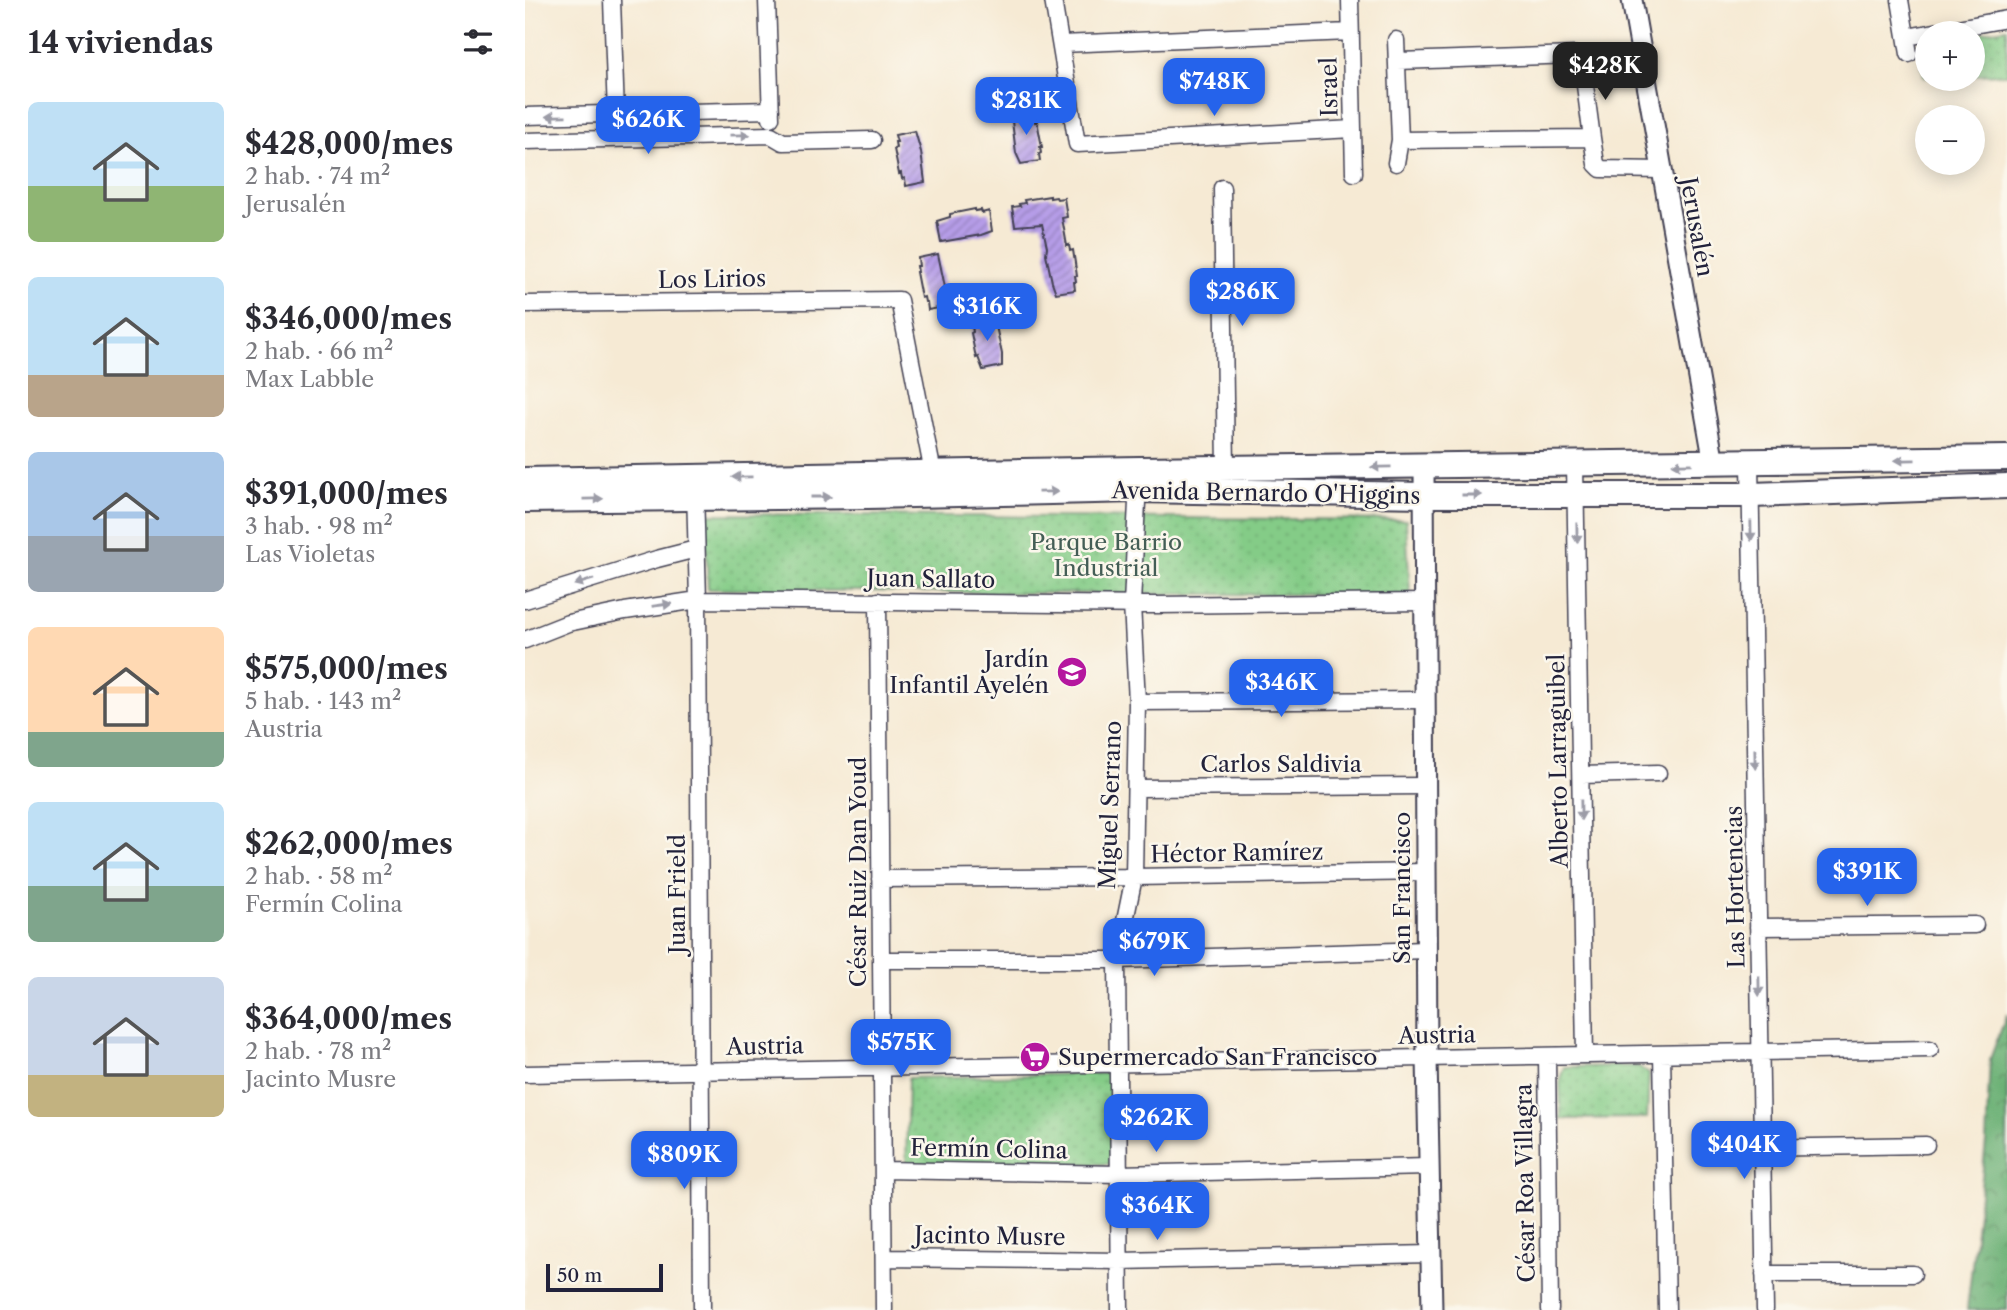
<!DOCTYPE html>
<html lang="es">
<head>
<meta charset="utf-8">
<style>
  :root { --surface:#fff; --page:#f7f7f7; --text:#2b2b33; --muted:#7c7c81; --accent:#2563eb }
  body { margin:0; font-family:"Libre Caslon Text",serif; background:var(--page); color:var(--text); height:100vh; display:flex; flex-direction:column; font-size:26px; white-space:nowrap }
  * { box-sizing:border-box; margin:0 }
  p { font-size:23px; color:var(--muted) }
  .icon { flex:none; width:38px; height:38px; fill:none; stroke:currentColor; stroke-width:2; stroke-linecap:round; stroke-linejoin:round }
  .map { position:relative; flex:1; overflow:hidden }
  .side { display:flex; flex-direction:column; background:var(--surface); width:525px }
  .side>* { flex:none }
  .tools { position:absolute; left:1390px; top:21px; display:grid; gap:14px }
  .tools a { display:grid; place-items:center; width:70px; height:70px; border-radius:50%; background:var(--surface); box-shadow:0 4px 18px #0003; font-size:35px }
  .scale { position:absolute; left:21px; bottom:18px; width:117px; box-sizing:border-box; padding-left:7px; border:4px solid #22223b; border-top:0; font-size:19px; line-height:24px; white-space:nowrap; color:#22223b; -webkit-text-stroke:5px #fbf7ec; paint-order:stroke }
  .price { position:absolute; translate:-50% -60px; padding:0 16px; border-radius:14px; background:var(--accent); color:#fff; font-size:23px; line-height:46px; filter:drop-shadow(0 2px 4px #0008) }
  .price::after { content:''; position:absolute; left:50%; top:42px; width:21px; height:16px; margin-left:-10px; background:inherit; clip-path:polygon(0 0,100% 0,50% 100%) }
  .price.active { background:#222; color:#fff }
  ul { padding:0; list-style:none }
  li { display:flex; align-items:center; gap:21px; height:175px; padding:0 28px }
  li span { display:grid; place-items:center; flex:none; width:196px; height:140px; border-radius:10px; color:#555 }
  li>.icon { margin-inline-start:auto }
  span .icon { width:84px; height:84px; fill:#fffc; stroke-width:1 }
  li b { font-size:30px }
  h2 { display:flex; justify-content:space-between; align-items:center; height:84px; padding:0 28px; font-size:30px }
  main { display:flex; flex:1; min-height:0 }
  .map>svg:first-child { display:block }
  .forest { fill:url(#forest-crowns); stroke:#466958; stroke-width:2 }
  .park { fill:url(#park-dots); stroke:#537761; stroke-width:2 }
  .building { fill:url(#building-hatch) }
  .lines { fill:none; stroke-linecap:round; stroke-linejoin:round }
  .minor-casing { stroke:#424052; stroke-width:19 }
  .tertiary-casing { stroke:#424052; stroke-width:23 }
  .primary-casing { stroke:#424052; stroke-width:28 }
  .minor { stroke:#fff; stroke-width:16 }
  .tertiary { stroke:#fff; stroke-width:19 }
  .primary { stroke:#fff; stroke-width:24 }
  .oneway { fill:#9c9ca7 }
  .labels { text-anchor:middle; stroke-width:5; stroke-linejoin:round; paint-order:stroke }
  .street-label { font-size:23px; fill:#22223b; stroke:#fbf7ec }
  .park-label { font-size:23px; fill:#445e56; stroke:#fbf7ec }
  .poi-label { font-size:23px; fill:#22223b; stroke:#fbf7ec; text-anchor:end }
</style>
</head>
<body>
<main>
<section class="side">
<h2>14 viviendas<svg class="icon" aria-label="filters" viewBox="0 0 24 24"><path d="M4 7h16M4 17h16"/><circle cx="9" cy="7" r="2"/><circle cx="15" cy="17" r="2"/></svg></h2>
<ul>
<li><span style="background:linear-gradient(#bfe0f5 60%,#8fb573 0)"><svg class="icon" aria-label="home" viewBox="0 0 24 24"><path d="M3 11l9-7 9 7M6 9v11h12V9"/></svg></span><div><b>$428,000/mes</b><p>2 hab. · 74 m²</p><p>Jerusalén</p></div></li>
<li><span style="background:linear-gradient(#bfe0f5 70%,#b9a48a 0)"><svg class="icon" aria-label="home" viewBox="0 0 24 24"><path d="M3 11l9-7 9 7M6 9v11h12V9"/></svg></span><div><b>$346,000/mes</b><p>2 hab. · 66 m²</p><p>Max Labble</p></div></li>
<li><span style="background:linear-gradient(#a9c7e8 60%,#9aa5b1 0)"><svg class="icon" aria-label="home" viewBox="0 0 24 24"><path d="M3 11l9-7 9 7M6 9v11h12V9"/></svg></span><div><b>$391,000/mes</b><p>3 hab. · 98 m²</p><p>Las Violetas</p></div></li>
<li><span style="background:linear-gradient(#ffd9b3 75%,#7fa58c 0)"><svg class="icon" aria-label="home" viewBox="0 0 24 24"><path d="M3 11l9-7 9 7M6 9v11h12V9"/></svg></span><div><b>$575,000/mes</b><p>5 hab. · 143 m²</p><p>Austria</p></div></li>
<li><span style="background:linear-gradient(#bfe0f5 60%,#7fa58c 0)"><svg class="icon" aria-label="home" viewBox="0 0 24 24"><path d="M3 11l9-7 9 7M6 9v11h12V9"/></svg></span><div><b>$262,000/mes</b><p>2 hab. · 58 m²</p><p>Fermín Colina</p></div></li>
<li><span style="background:linear-gradient(#c9d6e8 70%,#c2b280 0)"><svg class="icon" aria-label="home" viewBox="0 0 24 24"><path d="M3 11l9-7 9 7M6 9v11h12V9"/></svg></span><div><b>$364,000/mes</b><p>2 hab. · 78 m²</p><p>Jacinto Musre</p></div></li>
</ul>
</section>
<div class="map">
<svg width="1482" height="1310" viewBox="0 0 1482 1310">
  <defs>
    <pattern id="forest-crowns" width="20" height="18" patternUnits="userSpaceOnUse" patternTransform="scale(1.75)"><rect width="20" height="18" fill="#6bb074"/><path d="M2 6a3 3 0 1 1 6 0M12 15a3 3 0 1 1 6 0" fill="none" stroke="#588f60"/></pattern>
    <pattern id="park-dots" width="8" height="8" patternUnits="userSpaceOnUse" patternTransform="scale(1.75)"><rect width="8" height="8" fill="#84cc87"/><path d="M2 2h.1M6 6h.1" fill="none" stroke="#72af75" stroke-width="1.8" stroke-linecap="round"/></pattern>
    <pattern id="building-hatch" width="6" height="6" patternUnits="userSpaceOnUse" patternTransform="scale(1.75)"><rect width="6" height="6" fill="#b69de8"/><path d="M-1 1l2-2M0 6l6-6M5 7l2-2" fill="none" stroke="#9480bd"/></pattern>
  </defs>
  <rect width="100%" height="100%" fill="#fbf7ec"/>
  <filter id="ink" filterUnits="userSpaceOnUse"><feTurbulence type="fractalNoise" baseFrequency=".0143" numOctaves="2"/><feDisplacementMap in="SourceGraphic" scale="14" xChannelSelector="R" yChannelSelector="G"/><feConvolveMatrix kernelMatrix="1 2 1 2 8 2 1 2 1" color-interpolation-filters="sRGB"/></filter>
  <filter id="wash" filterUnits="userSpaceOnUse"><feTurbulence type="fractalNoise" baseFrequency=".00686" numOctaves="4" result="noise"/><feDisplacementMap in="SourceGraphic" scale="28" xChannelSelector="R" yChannelSelector="G"/><feGaussianBlur stdDeviation="1.57" result="paint"/><feColorMatrix in="noise" values="0 0 0 0 0 0 0 0 0 0 0 0 0 0 0 0 0 1.4 0 .05"/><feComposite in="paint" operator="in"/></filter>
  <g filter="url(#wash)">
    <rect width="100%" height="100%" fill="#f6ead4"/>
    <path class="forest" d="M1482,1014V1310H1442L1461,1142L1465,1059Z"/>
    <path class="park" d="M1482,28V74L1447,75V34Z
      M1402,42V77H1399L1394,43Z
      M180,514L881,520L885,595L486,593L183,589Z
      M1113,1066L1124,1074L1122,1118L1036,1119L1035,1079L1039,1067Z
      M593,1073L595,1164H381L383,1078Z"/>
    <g id="blocks">
      <path class="building" d="M505,109L510,122L512,121L517,147H515L516,153L514,154L515,161L496,164L491,153L486,113Z
        M390,131L396,152L400,182L381,186L380,178L377,179L376,173L374,174L369,149L371,148L370,142H372L370,135Z
        M525,196V198L531,197L532,199L539,198L542,217L537,218L542,246L544,245L545,251L548,250L552,276H550L551,282H549L550,290L531,293L527,282L521,254L522,247L517,224L490,226L487,207L495,206L494,204L500,203L499,200Z
        M450,209V211L456,210L457,213L464,211L467,231L456,235L416,242L412,221L425,217V214Z
        M413,254L424,306L403,310L402,302H400L399,297L396,298L391,272H393L392,266H394L393,258Z
        M467,315L471,326L477,354V366L458,370L453,357L451,358L446,333L448,332L447,326H449L447,319Z"/>
    </g>
  </g>
  <g filter="url(#ink)">
    <use href="#blocks" fill-opacity="0" stroke="#424052" stroke-width="2"/>
    <g class="lines">
      <g class="minor-casing">
        <path id="minor" d="M87,0L91,115
          M242,0L246,118
          M528,0L552,144L828,129
          M825,0L829,173
          M1375,0L1384,54
          M1382,37L1482,19
          M536,44L825,32
          M873,61L1050,55L1055,58L1057,63L1067,138L875,140
          M0,116L246,110
          M1067,138L1071,164L1076,169L1137,170
          M0,141L246,135L258,142L347,140
          M871,163L875,140L871,40
          M697,188L701,469
          M0,304L374,300L408,473
          M1225,463L1240,1310
          M1050,465L1060,1055
          M170,490L173,600L177,1310
          M0,600L132,559L171,549
          M353,601L359,1310
          M0,640L43,623L100,611L173,600L632,605L900,602
          M612,702L900,700
          M1056,775L1133,773
          M611,788L901,786
          M355,879L609,877L901,872
          M1233,927L1450,925
          M356,960H592L901,950
          M1137,1054L1142,1310
          M1022,1056L1025,1310
          M0,1074L1405,1049
          M1237,1148L1401,1145
          M358,1170L594,1174L904,1167
          M359,1258L595,1261L906,1254
          M1239,1274H1388
          M595,1310L592,960L609,877L612,702L607,604L613,482"/>
      </g>
      <g class="tertiary-casing">
        <path id="tertiary" d="M1107,0L1189,463
          M899,467L902,1058L907,1310"/>
      </g>
      <g class="primary-casing">
        <path id="primary" d="M0,480L614,469L1482,458
          M0,500L343,496L612,490L900,495H1226L1482,486"/>
      </g>
      <use href="#minor" class="minor"/>
      <use href="#tertiary" class="tertiary"/>
      <use href="#primary" class="primary"/>
    </g>
    <defs><path id="oneway-solid" d="M-6-.8H1V-3.2L6.5 0L1 3.2V.8H-6Z" transform="scale(1.75)"/></defs>
    <g class="oneway">
      <use href="#oneway-solid" transform="translate(31 116) rotate(179)"/>
      <use href="#oneway-solid" transform="translate(215 135) rotate(-1)"/>
      <use href="#oneway-solid" transform="translate(1380 460) rotate(179)"/>
      <use href="#oneway-solid" transform="translate(1157 464) rotate(179)"/>
      <use href="#oneway-solid" transform="translate(856 467) rotate(179)"/>
      <use href="#oneway-solid" transform="translate(217 477) rotate(179)"/>
      <use href="#oneway-solid" transform="translate(523 492) rotate(-1)"/>
      <use href="#oneway-solid" transform="translate(947 495)"/>
      <use href="#oneway-solid" transform="translate(296 497)"/>
      <use href="#oneway-solid" transform="translate(68 499) rotate(-1)"/>
      <use href="#oneway-solid" transform="translate(1226 531) rotate(89)"/>
      <use href="#oneway-solid" transform="translate(1052 533) rotate(89)"/>
      <use href="#oneway-solid" transform="translate(59 582) rotate(163)"/>
      <use href="#oneway-solid" transform="translate(137 605) rotate(-8)"/>
      <use href="#oneway-solid" transform="translate(1230 759) rotate(89)"/>
      <use href="#oneway-solid" transform="translate(1056 810) rotate(89)"/>
      <use href="#oneway-solid" transform="translate(1234 986) rotate(89)"/>
    </g>
  </g>
  <defs>
    <g id="school-disc" transform="scale(1.575)"><circle r="9.5" fill="#b5179e" stroke="#fbf7ec"/><path d="M0-5L7-2L0 1L-7-2ZM-4 1L0 2.5L4 1V4Q0 6-4 4Z" fill="#fff"/></g>
    <g id="supermarket-disc" transform="scale(1.575)"><circle r="9.5" fill="#b5179e" stroke="#fbf7ec"/><path d="M-6-5.5h2.5l.6 2H6L4.5 2H-2.5L-4.4-4H-6ZM-1.5 3.2a1.3 1.3 0 1 0 .1 0ZM3 3.2a1.3 1.3 0 1 0 .1 0Z" fill="#fff"/></g>
  </defs>
  <g fill-rule="evenodd">
    <use href="#school-disc" x="547" y="672"/>
    <use href="#supermarket-disc" x="510" y="1057"/>
  </g>
  <g class="labels">
    <g class="street-label">
      <text transform="translate(804 87) rotate(-91)" y="8">Israel</text>
      <text transform="translate(1172 227) rotate(80)" y="8">Jerusalén</text>
      <text transform="translate(187 279) rotate(-1)" y="8">Los Lirios</text>
      <text transform="translate(741 493) rotate(1)" y="8">Avenida Bernardo O'Higgins</text>
      <text transform="translate(406 579) rotate(1)" y="8">Juan Sallato</text>
      <text transform="translate(1033 761) rotate(-91)" y="8">Alberto Larraguibel</text>
      <text x="756" y="772">Carlos Saldivia</text>
      <text transform="translate(585 805) rotate(-88)" y="8">Miguel Serrano</text>
      <text transform="translate(712 853) rotate(-1)" y="8">Héctor Ramírez</text>
      <text transform="translate(333 872) rotate(-90)" y="8">César Ruiz Dan Youd</text>
      <text transform="translate(1210 887) rotate(-91)" y="8">Las Hortencias</text>
      <text transform="translate(877 888) rotate(-90)" y="8">San Francisco</text>
      <text transform="translate(152 894) rotate(-90)" y="8">Juan Frield</text>
      <text transform="translate(912 1035) rotate(-1)" y="8">Austria</text>
      <text transform="translate(240 1046) rotate(-1)" y="8">Austria</text>
      <text transform="translate(464 1149) rotate(1)" y="8">Fermín Colina</text>
      <text transform="translate(1000 1183) rotate(-91)" y="8">César Roa Villagra</text>
      <text transform="translate(465 1236) rotate(1)" y="8">Jacinto Musre</text>
    </g>
    <g class="park-label">
      <text x="581" y="550">Parque Barrio<tspan x="581" dy="26">Industrial</tspan></text>
    </g>
    <g class="poi-label">
      <text x="524" y="667">Jardín<tspan x="524" dy="26">Infantil Ayelén</tspan></text>
      <text x="533" y="1065" text-anchor="start">Supermercado San Francisco</text>
    </g>
  </g>
</svg>
<div class="tools">
<a>+</a>
<a>−</a>
</div>
<div class="scale">50 m</div>
<b class="price active" style="left:1080px;top:102px">$428K</b>
<b class="price" style="left:689px;top:118px">$748K</b>
<b class="price" style="left:501px;top:137px">$281K</b>
<b class="price" style="left:123px;top:156px">$626K</b>
<b class="price" style="left:717px;top:328px">$286K</b>
<b class="price" style="left:462px;top:343px">$316K</b>
<b class="price" style="left:756px;top:719px">$346K</b>
<b class="price" style="left:1342px;top:908px">$391K</b>
<b class="price" style="left:629px;top:978px">$679K</b>
<b class="price" style="left:376px;top:1079px">$575K</b>
<b class="price" style="left:631px;top:1154px">$262K</b>
<b class="price" style="left:1219px;top:1181px">$404K</b>
<b class="price" style="left:159px;top:1191px">$809K</b>
<b class="price" style="left:632px;top:1242px">$364K</b>
</div>
</main>
</body>
</html>
